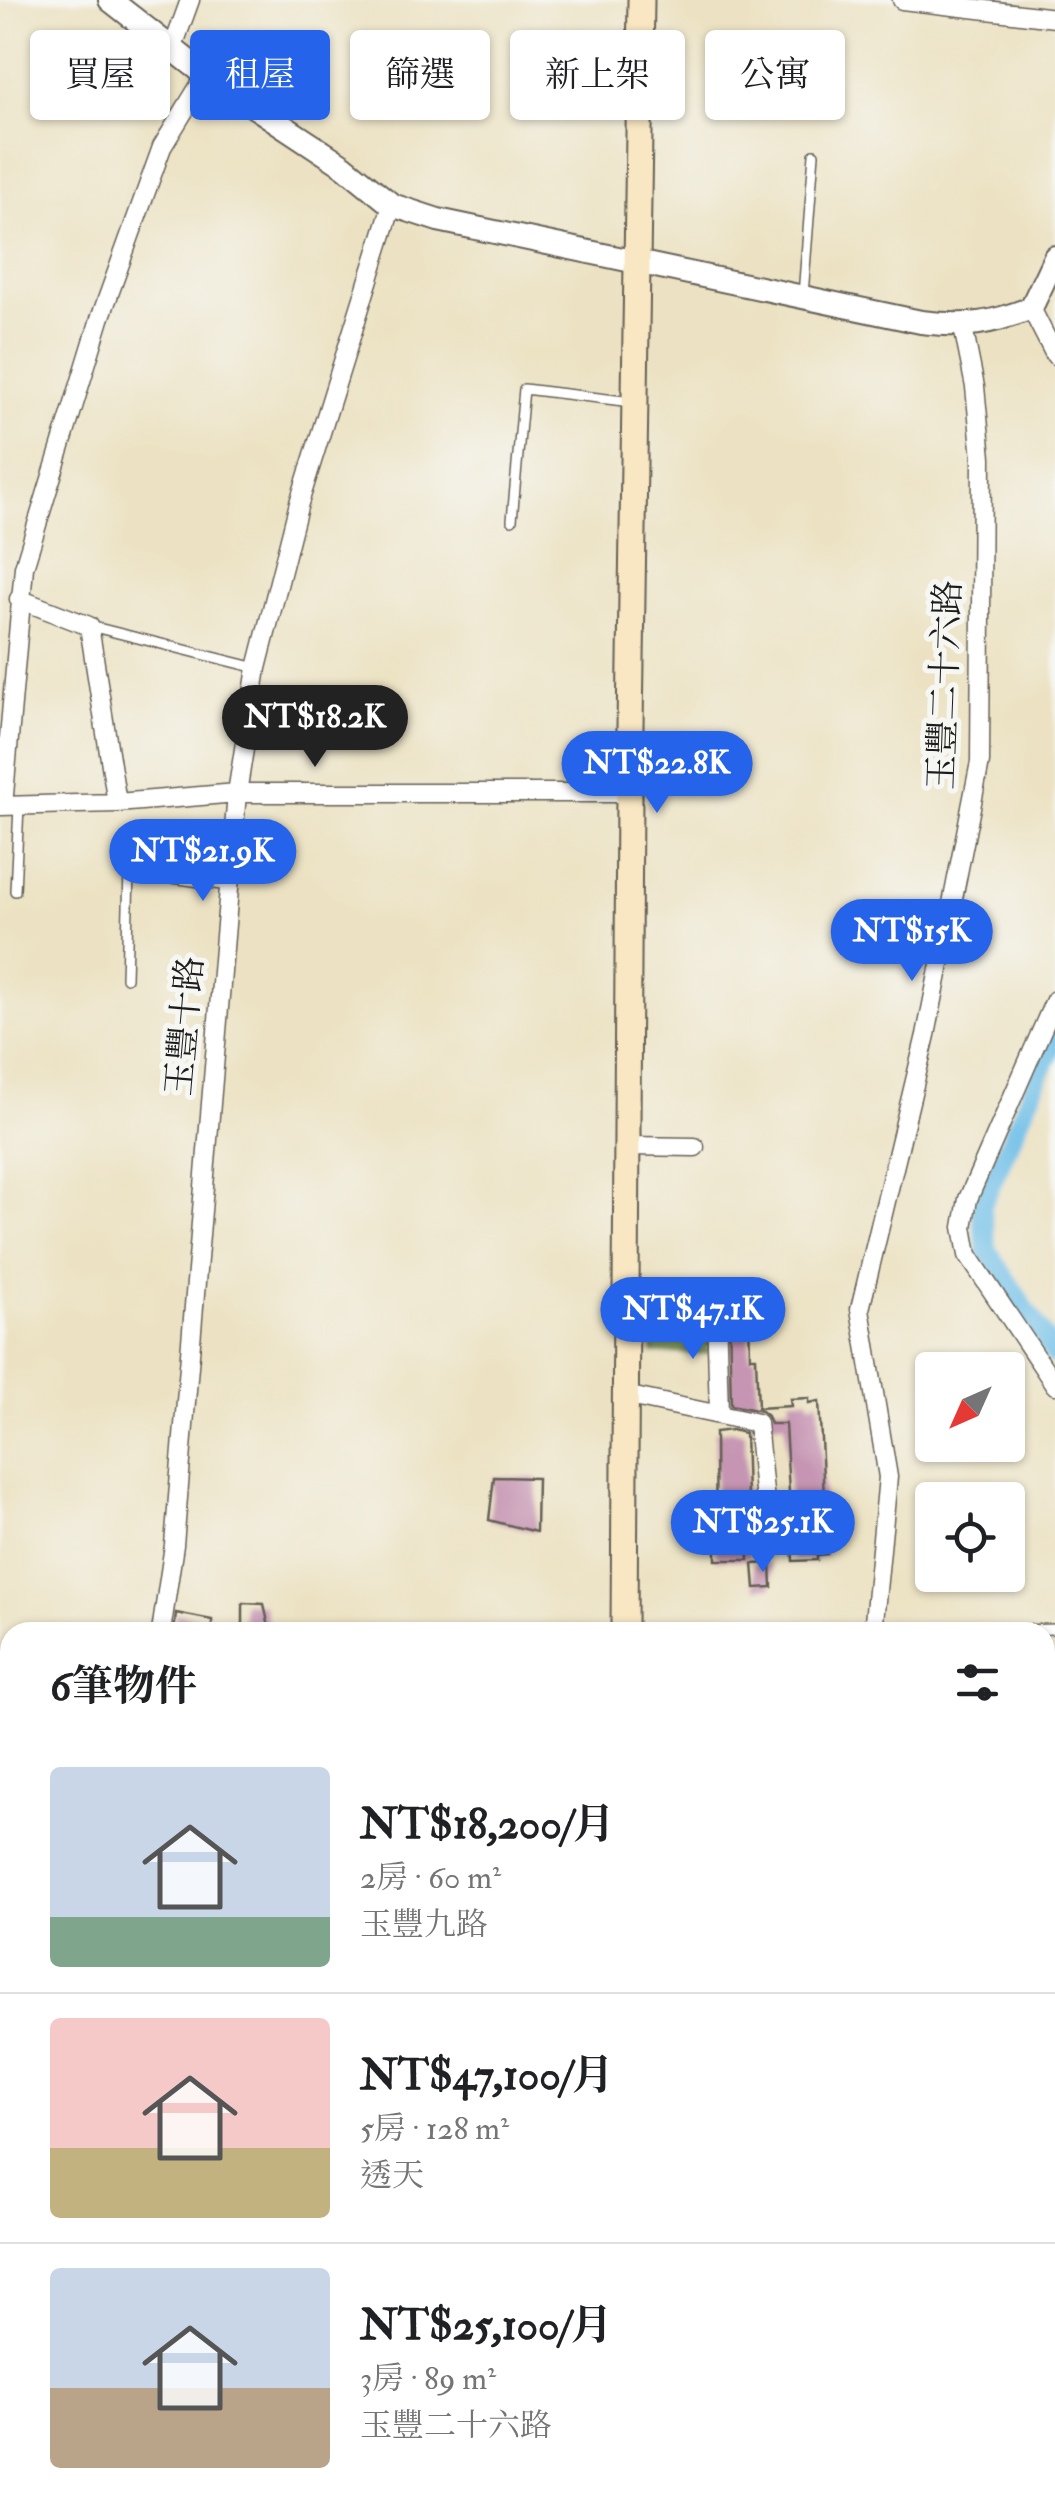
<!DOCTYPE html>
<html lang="zh-TW">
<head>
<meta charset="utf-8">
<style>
  :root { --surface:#fff; --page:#f2f2f2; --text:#202124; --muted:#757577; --line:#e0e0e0; --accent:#2563eb }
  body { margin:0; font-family:"IM FELL Double Pica","Noto Serif TC",serif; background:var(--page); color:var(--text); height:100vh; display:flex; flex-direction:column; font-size:38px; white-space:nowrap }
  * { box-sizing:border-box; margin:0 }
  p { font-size:32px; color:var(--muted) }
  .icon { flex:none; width:55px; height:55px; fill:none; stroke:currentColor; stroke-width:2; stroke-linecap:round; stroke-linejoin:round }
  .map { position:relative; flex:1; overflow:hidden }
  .drawer { position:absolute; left:0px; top:1622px; width:1055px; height:892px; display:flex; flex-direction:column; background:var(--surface); border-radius:30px 30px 0 0; box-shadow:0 2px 8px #0004 }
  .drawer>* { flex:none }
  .top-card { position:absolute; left:30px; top:30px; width:995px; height:90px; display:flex; gap:20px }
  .needle { width:65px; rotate:225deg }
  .fabs { position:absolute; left:915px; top:1352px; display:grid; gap:20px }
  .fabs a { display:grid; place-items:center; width:110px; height:110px; border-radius:10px; background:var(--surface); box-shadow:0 2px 8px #0004; font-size:50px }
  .price { position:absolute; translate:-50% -85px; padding:0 22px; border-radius:35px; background:var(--accent); color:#fff; font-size:32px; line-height:65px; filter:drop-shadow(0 2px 5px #0008) }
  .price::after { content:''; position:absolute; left:50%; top:60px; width:30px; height:22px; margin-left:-15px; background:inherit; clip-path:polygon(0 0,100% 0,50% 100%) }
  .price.current { background:#222; color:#fff }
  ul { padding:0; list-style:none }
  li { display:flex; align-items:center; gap:30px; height:250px; padding:0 50px }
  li+li { border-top:2px solid var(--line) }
  li span { display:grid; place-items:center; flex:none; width:280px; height:200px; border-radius:10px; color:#555 }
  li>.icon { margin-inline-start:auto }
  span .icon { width:120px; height:120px; fill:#fffc; stroke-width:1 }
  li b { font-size:42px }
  h2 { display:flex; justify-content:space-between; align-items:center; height:120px; padding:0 50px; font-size:42px }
  .pill { padding:0 35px; border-radius:10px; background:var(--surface); box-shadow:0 2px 8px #0004; font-size:35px; line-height:90px }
  .pill.current { background:var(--accent); color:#fff }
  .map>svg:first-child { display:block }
  .forest { fill:#88ac61; stroke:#52643e; stroke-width:2.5 }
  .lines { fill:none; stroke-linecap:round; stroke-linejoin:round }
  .canal { stroke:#6cbee8; stroke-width:20 }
  .building { fill:#c695b3 }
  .service-casing { stroke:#656156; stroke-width:12 }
  .minor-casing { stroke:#656156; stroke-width:21 }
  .tertiary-casing { stroke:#656156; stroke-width:26 }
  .secondary-casing { stroke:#656156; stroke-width:29 }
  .service { stroke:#fff; stroke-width:9 }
  .minor { stroke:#fff; stroke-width:18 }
  .tertiary { stroke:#fff; stroke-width:22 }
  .secondary { stroke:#f9e7c3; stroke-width:25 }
  .labels { text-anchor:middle; stroke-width:10; stroke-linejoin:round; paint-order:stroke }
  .street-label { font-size:35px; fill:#1c1c1c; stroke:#f6f6f2 }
</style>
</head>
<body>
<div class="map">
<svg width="1055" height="2513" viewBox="0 0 1055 2513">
  <rect width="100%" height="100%" fill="#f6f6f2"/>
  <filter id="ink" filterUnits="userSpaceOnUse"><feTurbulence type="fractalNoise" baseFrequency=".01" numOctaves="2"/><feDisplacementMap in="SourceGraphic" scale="20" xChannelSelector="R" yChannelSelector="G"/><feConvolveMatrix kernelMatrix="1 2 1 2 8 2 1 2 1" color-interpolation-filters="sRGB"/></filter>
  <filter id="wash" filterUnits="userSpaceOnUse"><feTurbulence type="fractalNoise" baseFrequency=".0048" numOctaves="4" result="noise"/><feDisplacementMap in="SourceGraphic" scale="40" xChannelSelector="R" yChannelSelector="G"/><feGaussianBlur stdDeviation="2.25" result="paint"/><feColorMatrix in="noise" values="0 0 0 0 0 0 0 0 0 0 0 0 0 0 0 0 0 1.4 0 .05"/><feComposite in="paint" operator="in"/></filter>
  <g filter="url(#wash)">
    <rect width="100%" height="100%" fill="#ece2c3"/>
    <path class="forest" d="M706,1310L708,1353L653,1352L654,1311Z"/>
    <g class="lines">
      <path class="canal" d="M1055,1039L981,1207L987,1250L1055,1355
        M1045,1982L1055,1944
        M649,2513L652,2505"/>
    </g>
    <g id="blocks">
      <path class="building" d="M749,1312L750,1357H756L758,1408L791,1406L790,1399L809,1398V1403L819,1401L827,1554L817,1555V1560L793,1561L785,1424H770L767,1416L761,1411L731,1405L729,1313Z
        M731,1430L745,1433L749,1560H716L715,1432Z
        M494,1477L537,1478L536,1532L489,1520Z
        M771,1563L772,1587L755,1588L753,1564Z
        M243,1603L264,1604L270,1632H243Z
        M176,1613L212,1620V1632H174Z"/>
    </g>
  </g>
  <g filter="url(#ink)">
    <use href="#blocks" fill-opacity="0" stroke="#656156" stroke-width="2.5"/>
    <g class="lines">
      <g class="service-casing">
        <path id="service" d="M803,295L814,154
          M512,520L524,389L632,402
          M90,626L257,668
          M15,891L19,806
          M126,978L129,872L229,886
          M951,1632L1055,1629
          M0,1980L2,2053
          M985,2506H1055
          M436,2513L439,2505
          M905,2513L906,2505"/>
      </g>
      <g class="minor-casing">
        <path id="minor" d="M902,0L1055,18
          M173,47L190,0
          M1031,308L1055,355
          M19,599L89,626L117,803
          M0,806L117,803L237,793H629
          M3,806L24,567L100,319L162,147L206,75
          M1055,1000L968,1199L963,1227L968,1255L1055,1385
          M627,1146L695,1147
          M716,1310L719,1413
          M625,1395L757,1423L770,1551
          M161,1632L174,1545L237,793L257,668L299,503L392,205
          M873,1632L888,1477L860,1309L926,1035L980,762L982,458L975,387L963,327
          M1055,1754V1777
          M1045,1947L1055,1904
          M0,1978H10
          M110,2505L111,2513
          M664,2513L668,2505"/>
      </g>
      <g class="tertiary-casing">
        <path id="tertiary" d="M110,0L206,75L344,166L392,205L438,220L921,322C966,327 989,325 1031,308L1055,257"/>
      </g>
      <g class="secondary-casing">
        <path id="secondary" d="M624,1632L629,793L641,0
          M613,2505L614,2513"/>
      </g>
      <use href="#service" class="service"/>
      <use href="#minor" class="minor"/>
      <use href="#tertiary" class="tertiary"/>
      <use href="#secondary" class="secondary"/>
    </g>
  </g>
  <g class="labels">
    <g class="street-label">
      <text transform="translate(944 685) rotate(-88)" y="12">玉豐二十六路</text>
      <text transform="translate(184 1026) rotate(-85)" y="12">玉豐十路</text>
    </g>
  </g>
</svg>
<div class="fabs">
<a><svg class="needle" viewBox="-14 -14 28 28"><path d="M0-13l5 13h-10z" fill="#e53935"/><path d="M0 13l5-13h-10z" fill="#757577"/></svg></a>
<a><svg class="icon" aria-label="locate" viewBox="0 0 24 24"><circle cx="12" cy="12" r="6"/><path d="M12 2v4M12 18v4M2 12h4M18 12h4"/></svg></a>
</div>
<b class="price current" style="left:315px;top:770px">NT$18.2K</b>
<b class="price" style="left:657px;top:816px">NT$22.8K</b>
<b class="price" style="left:203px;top:904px">NT$21.9K</b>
<b class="price" style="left:912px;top:984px">NT$15K</b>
<b class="price" style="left:693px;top:1362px">NT$47.1K</b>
<b class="price" style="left:763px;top:1575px">NT$25.1K</b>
<div class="top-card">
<a class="pill">買屋</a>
<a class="pill current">租屋</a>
<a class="pill">篩選</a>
<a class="pill">新上架</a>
<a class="pill">公寓</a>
</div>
<section class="drawer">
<h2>6筆物件<svg class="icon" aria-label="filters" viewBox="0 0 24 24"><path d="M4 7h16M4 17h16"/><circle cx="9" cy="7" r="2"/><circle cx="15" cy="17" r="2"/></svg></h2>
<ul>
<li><span style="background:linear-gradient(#c9d6e8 75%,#7fa58c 0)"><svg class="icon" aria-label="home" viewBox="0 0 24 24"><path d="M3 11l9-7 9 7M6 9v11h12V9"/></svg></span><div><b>NT$18,200/月</b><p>2房 · 60 m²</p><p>玉豐九路</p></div></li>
<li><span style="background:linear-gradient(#f6c9c9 65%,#c2b280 0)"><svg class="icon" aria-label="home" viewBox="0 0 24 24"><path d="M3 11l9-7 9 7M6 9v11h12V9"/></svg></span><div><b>NT$47,100/月</b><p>5房 · 128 m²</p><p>透天</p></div></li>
<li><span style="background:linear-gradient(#c9d6e8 60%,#b9a48a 0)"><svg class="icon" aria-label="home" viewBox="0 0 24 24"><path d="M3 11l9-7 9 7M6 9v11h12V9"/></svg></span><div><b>NT$25,100/月</b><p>3房 · 89 m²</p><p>玉豐二十六路</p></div></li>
</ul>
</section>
</div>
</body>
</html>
